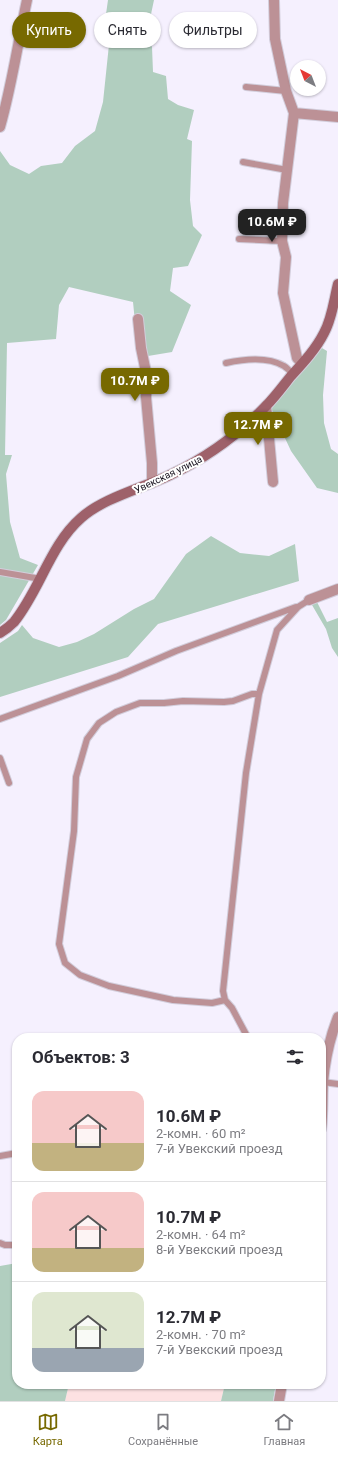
<!DOCTYPE html>
<html lang="ru">
<head>
<meta charset="utf-8">
<style>
  :root { --surface:#fff; --page:#f2f2f3; --text:#2b2b33; --muted:#7c7c81; --line:#e1e1e2; --accent:#776900 }
  body { margin:0; font-family:Roboto,sans-serif; background:var(--page); color:var(--text); height:100vh; display:flex; flex-direction:column; font-size:15px; white-space:nowrap }
  * { box-sizing:border-box; margin:0 }
  p { font-size:13px; color:var(--muted) }
  .icon { flex:none; width:22px; height:22px; fill:none; stroke:currentColor; stroke-width:2; stroke-linecap:round; stroke-linejoin:round }
  .map { position:relative; flex:1; overflow:hidden }
  .sheet { position:absolute; left:12px; top:1033px; width:314px; height:356px; display:flex; flex-direction:column; background:var(--surface); border-radius:16px; box-shadow:0 1px 3px #0004 }
  .sheet>* { flex:none }
  .banner { position:absolute; left:12px; top:12px; width:314px; height:36px; display:flex; gap:8px }
  .needle { width:26px; rotate:318deg }
  .fabs { position:absolute; left:290px; top:60px; display:grid; gap:8px }
  .fabs a { display:grid; place-items:center; width:36px; height:36px; border-radius:50%; background:var(--surface); box-shadow:0 1px 3px #0004; font-size:20px }
  .price { position:absolute; translate:-50% -34px; padding:0 9px; border-radius:8px; background:var(--accent); color:#fff; font-size:13px; line-height:26px; filter:drop-shadow(0 1px 2px #0008) }
  .price::after { content:''; position:absolute; left:50%; top:24px; width:12px; height:9px; margin-left:-6px; background:inherit; clip-path:polygon(0 0,100% 0,50% 100%) }
  .price.active { background:#222; color:#fff }
  ul { padding:0; list-style:none }
  li { display:flex; align-items:center; gap:12px; height:100px; padding:0 20px }
  li+li { border-top:1px solid var(--line) }
  li span { display:grid; place-items:center; flex:none; width:112px; height:80px; border-radius:12px; color:#555 }
  li>.icon { margin-inline-start:auto }
  span .icon { width:48px; height:48px; fill:#fffc; stroke-width:1 }
  li b { font-size:17px }
  h2 { display:flex; justify-content:space-between; align-items:center; height:48px; padding:0 20px; font-size:17px }
  .chip { padding:0 14px; border-radius:18px; background:var(--surface); box-shadow:0 1px 3px #0004; font-size:14px; line-height:36px }
  .chip.active { background:var(--accent); color:#fff }
  .tab-bar { display:flex; justify-content:space-around; align-items:center; height:56px; border-top:1px solid var(--line); background:var(--surface); font-size:11px; color:var(--muted) }
  .tab-bar a { display:grid; justify-items:center; gap:2px }
  .tab-bar .active { color:var(--accent) }
  .map>svg:first-child { display:block }
  .education { fill:#fde1e2 }
  .green { fill:#b1cebf }
  .lines { fill:none; stroke-linecap:round; stroke-linejoin:round }
  .lane-casing { stroke:#d2cddb; stroke-width:8 }
  .street-casing { stroke:#d2cddb; stroke-width:12 }
  .secondary-casing { stroke:#d2cddb; stroke-width:12 }
  .lane { stroke:#bc9196; stroke-width:6 }
  .street { stroke:#bc9196; stroke-width:10 }
  .secondary { stroke:#9e616a; stroke-width:10 }
  .labels { text-anchor:middle; stroke-width:4; stroke-linejoin:round; paint-order:stroke }
  .street-label { font-size:10px; fill:#1a1521; stroke:#fff }
</style>
</head>
<body>
<div class="map">
<svg width="338" height="1401" viewBox="0 0 338 1401">
  <rect width="100%" height="100%" fill="#f5f0fe"/>
  <path class="education" d="M69,1384H225L221,1401H65Z"/>
  <path class="green" d="M108,0H154L146,38L152,47L153,72L166,76L168,99L178,105L194,110L187,139L192,141L190,200L193,226L202,235L188,266L173,268L170,291L191,305L172,352L148,356L138,352L133,302L69,287L59,305L56,339L7,343L5,455H12L6,474L10,522L20,558L38,565L6,620L0,625V151L10,165L29,174L41,166L62,163L75,146L95,131L103,102L110,35L105,21Z
    M322,348L327,351L323,395L324,423L331,449L338,454V493L317,488L291,451L271,408Z
    M211,536L240,553L269,556L295,544L299,581L158,624L128,657L0,697V643L18,631L22,625L33,638L59,647L77,642L94,634L134,609L154,599L186,554Z
    M317,602L327,622L338,618V657L332,648L326,629L312,605Z
    M17,1263V1384H69L65,1401H0V1266Z
    M225,1384H276L273,1401H221Z"/>
  <g class="lines">
    <g class="lane-casing">
      <path id="lane" d="M246,87L286,91
        M243,162L287,170
        M239,239L282,241
        M226,363C244,359 267,356 284,366C287,368 290,371 293,374
        M0,572L41,579
        M0,719L118,676L176,651L296,607
        M0,758L9,783
        M225,1000L212,1003L173,1000L109,986L80,975L65,963L59,944L74,831L76,777L87,739L99,723L116,712L140,703H164L183,701L224,702L233,701L252,694H259
        M248,1038L232,1008L225,1000L223,991L246,773L259,694L277,630L298,607L309,600
        M323,1082L338,1084
        M0,1156L17,1153
        M0,1243L5,1245H17"/>
    </g>
    <g class="street-casing">
      <path id="street" d="M274,0L275,39L286,91L294,113L283,203L282,241L286,257L283,293L294,344L297,358L302,363
        M294,113L338,117
        M0,127C12,85 18,42 27,0
        M138,319L141,348L147,377L146,397L152,463V483
        M266,406L273,482
        M309,600L338,589
        M321,1129C323,1113 322,1097 323,1082C325,1060 330,1037 338,1017
        M279,1401L282,1384"/>
    </g>
    <g class="secondary-casing">
      <path id="secondary" d="M0,633C5,630 10,626 14,622C40,590 50,545 81,518C103,498 143,488 170,475C206,458 238,435 266,406C275,397 283,386 291,376C303,363 316,349 324,333C332,319 334,300 338,284"/>
    </g>
    <use href="#lane" class="lane"/>
    <use href="#street" class="street"/>
    <use href="#secondary" class="secondary"/>
  </g>
  <g class="labels">
    <g class="street-label">
      <text transform="translate(168 474) rotate(-26)" y="4">Увекская улица</text>
    </g>
  </g>
</svg>
<div class="fabs">
<a><svg class="needle" viewBox="-14 -14 28 28"><path d="M0-13l5 13h-10z" fill="#e53935"/><path d="M0 13l5-13h-10z" fill="#7c7c81"/></svg></a>
</div>
<b class="price active" style="left:272px;top:243px">10.6M ₽</b>
<b class="price" style="left:135px;top:402px">10.7M ₽</b>
<b class="price" style="left:258px;top:446px">12.7M ₽</b>
<div class="banner">
<a class="chip active">Купить</a>
<a class="chip">Снять</a>
<a class="chip">Фильтры</a>
</div>
<section class="sheet">
<h2>Объектов: 3<svg class="icon" aria-label="filters" viewBox="0 0 24 24"><path d="M4 7h16M4 17h16"/><circle cx="9" cy="7" r="2"/><circle cx="15" cy="17" r="2"/></svg></h2>
<ul>
<li><span style="background:linear-gradient(#f6c9c9 65%,#c2b280 0)"><svg class="icon" aria-label="home" viewBox="0 0 24 24"><path d="M3 11l9-7 9 7M6 9v11h12V9"/></svg></span><div><b>10.6M ₽</b><p>2-комн. · 60 m²</p><p>7-й Увекский проезд</p></div></li>
<li><span style="background:linear-gradient(#f6c9c9 70%,#c2b280 0)"><svg class="icon" aria-label="home" viewBox="0 0 24 24"><path d="M3 11l9-7 9 7M6 9v11h12V9"/></svg></span><div><b>10.7M ₽</b><p>2-комн. · 64 m²</p><p>8-й Увекский проезд</p></div></li>
<li><span style="background:linear-gradient(#dfe7d0 70%,#9aa5b1 0)"><svg class="icon" aria-label="home" viewBox="0 0 24 24"><path d="M3 11l9-7 9 7M6 9v11h12V9"/></svg></span><div><b>12.7M ₽</b><p>2-комн. · 70 m²</p><p>7-й Увекский проезд</p></div></li>
</ul>
</section>
</div>
<nav class="tab-bar">
<a class="active"><svg class="icon" aria-label="map" viewBox="0 0 24 24"><path d="M3 6l6-2 6 2 6-2v14l-6 2-6-2-6 2zM9 4v14M15 6v14"/></svg>Карта</a>
<a><svg class="icon" aria-label="saved" viewBox="0 0 24 24"><path d="M7 4h10v16l-5-4-5 4z"/></svg>Сохранённые</a>
<a><svg class="icon" aria-label="home" viewBox="0 0 24 24"><path d="M3 11l9-7 9 7M6 9v11h12V9"/></svg>Главная</a>
</nav>
</body>
</html>
